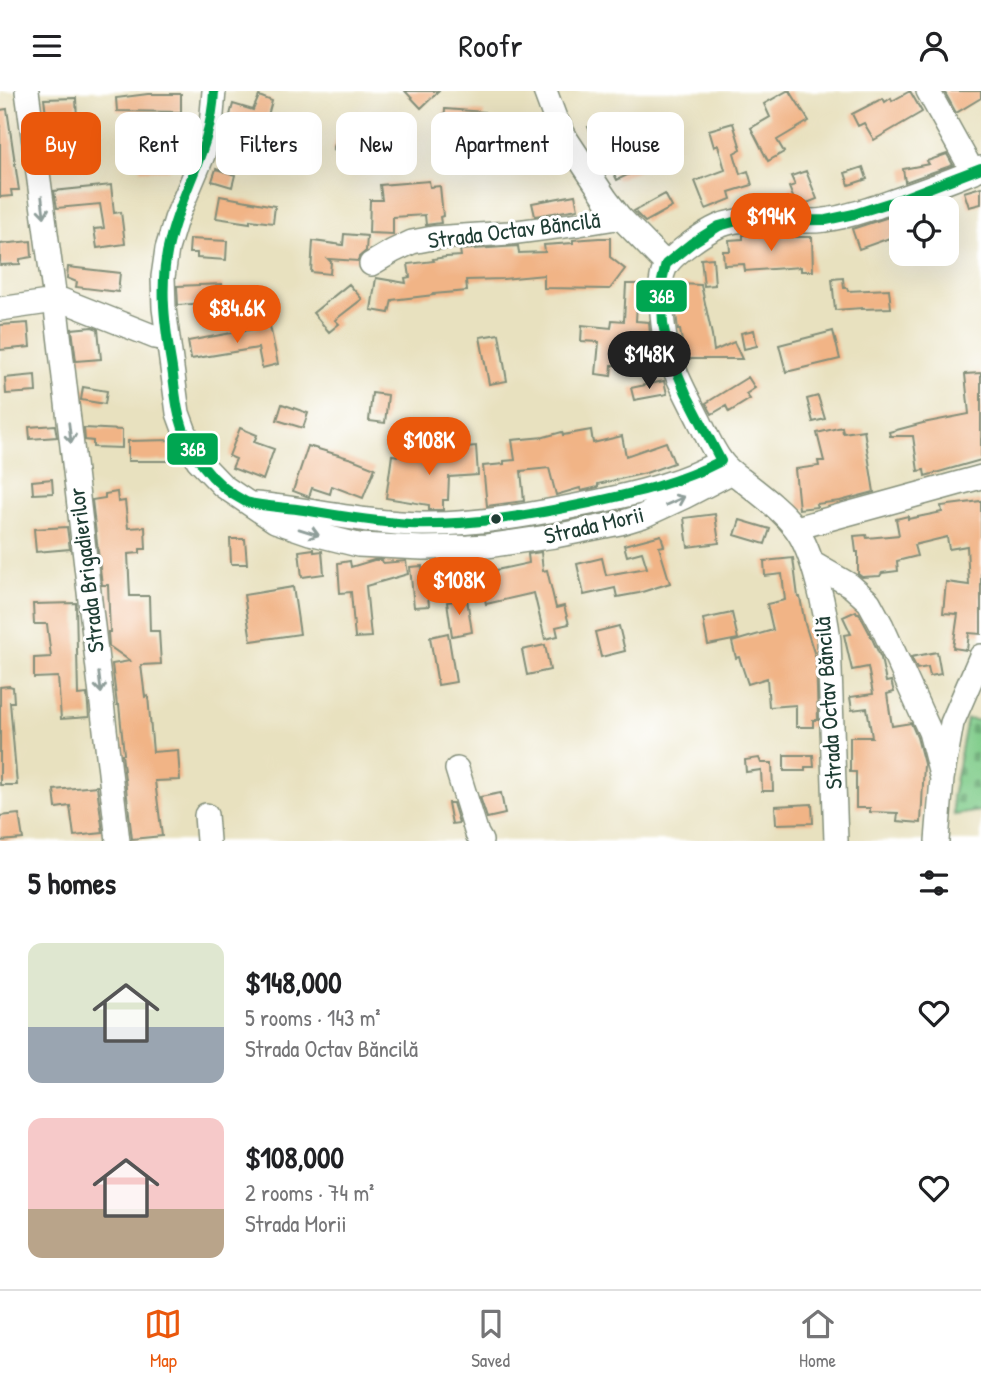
<!DOCTYPE html>
<html lang="en">
<head>
<meta charset="utf-8">
<style>
  :root { --surface:#fff; --page:#f2f2f2; --text:#202124; --muted:#757577; --line:#e0e0e0; --accent:#ea580c }
  body { margin:0; font-family:"Patrick Hand",sans-serif; background:var(--page); color:var(--text); height:100vh; display:flex; flex-direction:column; font-size:26px; white-space:nowrap }
  * { box-sizing:border-box; margin:0 }
  p { font-size:23px; color:var(--muted) }
  .icon { flex:none; width:38px; height:38px; fill:none; stroke:currentColor; stroke-width:2; stroke-linecap:round; stroke-linejoin:round }
  .map { position:relative; height:750px; overflow:hidden }
  .side { display:flex; flex-direction:column; background:var(--surface); flex:1 }
  .side>* { flex:none }
  .guide { position:absolute; left:21px; top:21px; width:940px; height:63px; display:flex; gap:14px }
  .controls { position:absolute; left:889px; top:105px; display:grid; gap:14px }
  .controls a { display:grid; place-items:center; width:70px; height:70px; border-radius:14px; background:var(--surface); box-shadow:0 7px 28px #0002; font-size:35px }
  .price { position:absolute; translate:-50% -60px; padding:0 16px; border-radius:24px; background:var(--accent); color:#fff; font-size:23px; line-height:46px; filter:drop-shadow(0 2px 4px #0008) }
  .price::after { content:''; position:absolute; left:50%; top:42px; width:21px; height:16px; margin-left:-10px; background:inherit; clip-path:polygon(0 0,100% 0,50% 100%) }
  .price.on { background:#222; color:#fff }
  ul { padding:0; list-style:none }
  li { display:flex; align-items:center; gap:21px; height:175px; padding:0 28px }
  li span { display:grid; place-items:center; flex:none; width:196px; height:140px; border-radius:14px; color:#555 }
  li>.icon { margin-inline-start:auto }
  span .icon { width:84px; height:84px; fill:#fffc; stroke-width:1 }
  li b { font-size:30px }
  h2 { display:flex; justify-content:space-between; align-items:center; height:84px; padding:0 28px; font-size:30px }
  .chip { padding:0 24px; border-radius:14px; background:var(--surface); box-shadow:0 7px 28px #0002; font-size:24px; line-height:63px }
  .chip.on { background:var(--accent); color:#fff }
  header { display:flex; justify-content:space-between; align-items:center; height:91px; padding:0 28px; background:var(--surface); font-size:32px; font-weight:600 }
  .menu { display:flex; justify-content:space-around; align-items:center; height:98px; border-top:2px solid var(--line); background:var(--surface); font-size:19px; color:var(--muted) }
  .menu a { display:grid; justify-items:center; gap:4px }
  .menu .on { color:var(--accent) }
  .map>svg:first-child { display:block }
  .grass { fill:url(#grass-tufts); stroke:#50845f; stroke-width:2 }
  .cemetery { fill:url(#cemetery-stones); stroke:#50845f; stroke-width:2 }
  .building { fill:#f1b486 }
  .lines { fill:none; stroke-linecap:round; stroke-linejoin:round }
  .minor-casing { stroke:#848f7a; stroke-width:26 }
  .minor { stroke:#fff; stroke-width:23 }
  .bus-1-casing { stroke:#fff; stroke-width:16 }
  .bus-1 { stroke:#00a651; stroke-width:10 }
  .oneway { stroke:#8f9e9a }
  .bus-dot { fill:#1f3d34; stroke:#fff; stroke-width:2.5 }
  .labels { text-anchor:middle; stroke-width:6; stroke-linejoin:round; paint-order:stroke }
  .street-label { font-size:23px; fill:#1f3d34; stroke:#fff }
  .line-badge { stroke:#fff; stroke-width:2.5 }
  .badge-label { font-size:19px; text-anchor:middle; font-weight:bold; fill:#fff }
</style>
</head>
<body>
<header><svg class="icon" aria-label="menu" viewBox="0 0 24 24"><path d="M4 6h16M4 12h16M4 18h16"/></svg>Roofr<svg class="icon" aria-label="person" viewBox="0 0 24 24"><circle cx="12" cy="8" r="4"/><path d="M4 21q1-7 8-7t8 7"/></svg></header>
<div class="map">
<svg width="981" height="750" viewBox="0 0 981 750">
  <defs>
    <pattern id="grass-tufts" width="24" height="20" patternUnits="userSpaceOnUse" patternTransform="scale(1.75)"><rect width="24" height="20" fill="#80cc8a"/><path d="M3 7l-1-3M5 7V3M7 7l1-3M15 17l-1-3M17 17v-4M19 17l1-3" fill="none" stroke="#68a772"/></pattern>
    <pattern id="cemetery-stones" width="16" height="16" patternUnits="userSpaceOnUse" patternTransform="scale(1.75)"><rect width="16" height="16" fill="#80cc8a"/><path d="M2 7V4a2 2 0 0 1 4 0v3zM10 15v-3a2 2 0 0 1 4 0v3z" fill="#68a772"/></pattern>
  </defs>
  <rect width="100%" height="100%" fill="#fff"/>
  <filter id="ink" filterUnits="userSpaceOnUse"><feTurbulence type="fractalNoise" baseFrequency=".0143" numOctaves="2"/><feDisplacementMap in="SourceGraphic" scale="14" xChannelSelector="R" yChannelSelector="G"/><feConvolveMatrix kernelMatrix="1 2 1 2 8 2 1 2 1" color-interpolation-filters="sRGB"/></filter>
  <filter id="wash" filterUnits="userSpaceOnUse"><feTurbulence type="fractalNoise" baseFrequency=".00686" numOctaves="4" result="noise"/><feDisplacementMap in="SourceGraphic" scale="28" xChannelSelector="R" yChannelSelector="G"/><feGaussianBlur stdDeviation="1.57" result="paint"/><feColorMatrix in="noise" values="0 0 0 0 0 0 0 0 0 0 0 0 0 0 0 0 0 1.4 0 .05"/><feComposite in="paint" operator="in"/></filter>
  <g filter="url(#wash)">
    <rect width="100%" height="100%" fill="#e8e1bf"/>
    <path class="grass" d="M562,429L563,435L481,448V442Z"/>
    <path class="cemetery" d="M967,628L981,630V720L954,724L952,707Z"/>
    <g id="blocks">
      <path class="building" d="M405,0H439L421,17Z
        M787,0H790L809,30L777,49L784,61L768,70L751,37L770,26L764,13Z
        M910,0L922,21L874,49L864,32L858,35L852,23L883,7L885,11L891,7L892,10Z
        M944,0H981V7L956,22Z
        M148,3H181V21L117,20L116,7Z
        M259,5L272,10L260,53L262,54L256,72L233,63L235,58L222,53L233,25L230,24L233,13L253,19Z
        M76,7L77,29L92,27L95,48L50,54L44,8Z
        M7,18L19,99H11L12,105L0,106V19Z
        M445,18L484,21L480,54H484V58L513,54L514,62L550,61L551,77H474V80H461V37L444,35Z
        M617,23L624,37L595,50L588,36Z
        M344,26L388,43L378,73L333,59Z
        M733,32L741,58L734,62L740,83L748,80L752,94L729,101L731,108L706,118L695,90L725,79L718,54L714,56L709,39Z
        M653,54L661,68L617,89L610,75Z
        M140,63H170V79H140Z
        M947,63L953,74L905,91L903,78L929,73L927,70Z
        M863,76L867,88L849,94L845,82Z
        M216,78L235,84L232,96L212,90Z
        M806,80L817,108L797,116L789,96L795,94L791,85Z
        M429,90L430,96L440,95L443,125L440,126L441,132L426,134L425,124L393,126V143L369,142L370,109H382L380,94Z
        M111,94L114,122L121,121L125,153L97,157L94,138L104,137L100,113L57,117L54,100Z
        M981,96V113L969,116L964,101Z
        M665,103L672,116L645,131L634,120Z
        M575,104L578,118L535,125L532,112Z
        M220,105L275,115L273,132L250,129V132L216,127Z
        M901,122V143L859,158L852,138Z
        M344,143L367,145L366,160L359,166L358,170L328,168L331,171L330,183L311,181L313,150L343,154Z
        M771,143H783V146H812L813,180H801V176L745,180L744,173L724,174L723,160H730L729,149L743,148V144Z
        M599,147H610V166L625,178L610,198L544,197V184L503,188L466,189L467,200L433,203L434,204L392,209L389,222L371,219L376,187L406,192L405,187L410,186L408,173L434,170L433,168L446,166L461,165L460,159L518,155L519,162L545,161L544,154L573,152V149Z
        M190,148L227,150L226,169L197,167V162H189Z
        M31,150L32,166L20,168V173L0,174V153Z
        M713,167L715,194L704,195L701,168Z
        M68,176L120,182L118,201L76,196L77,191L67,187Z
        M843,187L844,197H847L848,200L889,198L891,217L862,218V217L835,219L832,188Z
        M222,193L223,211L178,214L177,195Z
        M349,193L362,208L335,229L339,233L329,241L313,222Z
        M626,193H638L636,230L649,231L651,255H652L654,268H645V272L616,271V274H612L611,285L596,283L599,251L581,250L582,234L611,237L612,229L624,230Z
        M680,193L701,194L712,244L714,260L734,251L742,268H685L680,239H678L676,222L678,221Z
        M28,232L30,256L0,259V234Z
        M270,235L278,273L262,277L258,257L191,268L188,250Z
        M92,236L98,238L101,268L76,270L72,238Z
        M754,239L757,255L744,258L741,242Z
        M833,240L840,268L786,281L779,254Z
        M499,243L507,290L489,293L480,246Z
        M981,282V369L925,385L924,379L918,380L913,345H890L889,341L923,332L969,323L965,283Z
        M35,284L36,301L6,303L5,287Z
        M748,286L755,297L746,303L750,308L729,321L726,315L712,323L706,312Z
        M664,290L667,303L634,309L631,297Z
        M83,296L107,300L105,313L81,309Z
        M372,302L388,304L385,332L369,330Z
        M818,305L825,328L813,331L807,308Z
        M282,313L308,322L303,337L277,329Z
        M55,334L57,346L30,348L29,336Z
        M842,336L843,342L864,339L874,401L840,410L816,413L817,416L799,418L795,378L819,375L818,370H824L817,342Z
        M84,337L122,339V357L93,356V350L85,349Z
        M240,337L257,344L254,351L274,358L263,389L232,377L236,368L229,365Z
        M591,339L593,352L622,345L626,365L666,351L674,372L646,382L598,393V396L581,400L580,397L556,404L549,377L521,380L524,410L487,415L483,375L504,373V370L515,369L512,349L544,346L562,341L563,344Z
        M171,349L172,370H128V350Z
        M308,355L352,368L375,377L363,407L332,395L330,403L312,397L309,406L293,400Z
        M476,355L478,384L449,386L448,409H443V419H429V414L386,407L392,364L430,370V363H456V357Z
        M52,388L53,402L33,403L32,390Z
        M117,401L118,411L125,410L128,437L145,436L146,458H140V462L128,463L130,505H149L150,540H159L161,573L141,574L145,606L148,605L153,661L178,659L180,689L155,690L162,745L132,748L122,663H124L119,614H117L112,573L130,570L109,555L108,541H110L108,494H102L92,409L105,407V403Z
        M981,410V543L969,542L967,559L953,557L958,523L943,522L946,491L969,494L967,455L949,458L947,446L914,454L917,465L897,470L898,480L882,482L880,485L862,486L858,483V461H856L854,445L866,444L867,447L899,444L896,428L908,425V428L942,421L941,415Z
        M715,423L719,452L688,456L684,427Z
        M740,429L770,438L765,453L735,444Z
        M67,436L70,458L36,461L34,438Z
        M661,444L664,455L659,456L670,492L639,502L617,506L615,497L584,504L577,473L602,467L606,484L647,477L642,461L627,465L624,454Z
        M230,448H245L247,473H231Z
        M314,458V461L322,460L324,483L302,486L299,460Z
        M541,461L543,480L547,479L556,517L564,515L569,533L556,536L558,545L545,548L534,502L486,513L482,494L490,492L487,481L529,472L528,463Z
        M793,467L798,506H800L805,533L816,568L818,629H813V636H796V614L769,616L767,587L748,593L739,566L736,567L732,551L773,539L767,513L785,509L782,483L765,485L764,470Z
        M374,469H382L383,472L406,470L408,483L366,495L371,546L355,547L351,501L340,502L338,472L350,470L351,476Z
        M422,475L423,483H426L429,515L414,516L410,476Z
        M293,496L300,543L251,550L244,504Z
        M467,508L472,541L452,545L447,511Z
        M76,512L78,604L87,603L89,626L61,628L58,586L34,587V567L51,566L47,533H34L33,513Z
        M856,520L857,522H859L869,541L881,567L886,591L891,590L894,601L887,603L892,635L911,632L917,646L924,673L921,732L897,730L898,722L870,721V717H856V681H850V646H872L867,617L852,619L850,606L873,603L868,576L852,579L844,544L851,543L843,526Z
        M732,522L738,548L708,554L703,528Z
        M619,535L625,560L601,566L595,541Z
        M448,542L456,591L438,594L430,546Z
        M545,554L550,579L527,584L522,559Z
        M937,561L941,583L930,585L928,576L917,578L911,566Z
        M9,595L13,596L14,611H10L17,694H0V596Z
        M784,664H813L814,676H805V680H784Z
        M759,667L761,672H772L773,700H762L761,679L746,681L745,669Z
        M97,695L103,742L74,745L70,715L56,717L54,699Z
        M501,702L505,723L487,727L480,706Z
        M448,712H453L459,732L452,733Z
        M812,713L813,732L776,733L775,715Z
        M19,723L23,748L0,750V725Z"/>
    </g>
  </g>
  <g filter="url(#ink)">
    <use href="#blocks" fill-opacity="0" stroke="#848f7a" stroke-width="2"/>
    <g class="lines">
      <g class="minor-casing">
        <path id="minor" d="M27,0L55,209L118,750
          M214,0L211,35L203,64L176,128L167,158L163,186L164,217L178,322L186,344L198,369L223,395L275,430L310,442L358,454L423,457L468,456L487,455L555,445L620,432L643,425L684,406L732,381
          M545,0L555,27L567,49L606,108L619,125L666,173
          M928,0L973,81
          M371,173L393,160L412,151L433,147L509,142L579,133L610,128L619,125
          M0,218L62,209L155,246L167,248
          M255,413C310,418 364,432 420,433C480,434 541,422 600,410C642,401 684,391 721,370
          M796,437L981,386
          M812,472L850,494L869,511L882,535L930,641L942,688
          M457,678L477,743L481,750
          M206,724L208,750
          M836,750L829,550C826,521 813,461 796,438C782,419 760,403 741,388C734,383 727,378 722,371C712,358 706,343 699,329C688,307 675,284 668,261C663,243 662,226 661,208C661,198 660,187 665,177C671,164 705,141 719,135C752,121 791,134 825,129C842,127 859,121 876,116C911,104 947,92 981,77
          M937,750L942,688L952,632L981,565"/>
      </g>
      <use href="#minor" class="minor"/>
      <g class="bus-1-casing">
        <path id="bus-1" d="M214,0C212,56 183,96 170,149C159,189 164,230 171,271C174,288 175,307 179,324C188,360 212,394 246,411C265,416 285,416 304,419C339,425 374,431 410,433C470,435 531,424 589,412C635,402 679,392 721,370L686,302L669,262L663,233L661,194L666,173L692,152L719,135L737,130L826,129L854,123L895,110L981,77"/>
      </g>
      <use href="#bus-1" class="bus-1"/>
    </g>
    <defs><path id="oneway-shaft" d="M-6 0H5M1.5-3L5.5 0L1.5 3" fill="none" stroke-width="1.6" stroke-linecap="round" stroke-linejoin="round" transform="scale(1.75)"/></defs>
    <g class="oneway">
      <use href="#oneway-shaft" transform="translate(43 116) rotate(83)"/>
      <use href="#oneway-shaft" transform="translate(70 342) rotate(83)"/>
      <use href="#oneway-shaft" transform="translate(675 410) rotate(-24)"/>
      <use href="#oneway-shaft" transform="translate(309 441) rotate(17)"/>
      <use href="#oneway-shaft" transform="translate(100 592) rotate(83)"/>
    </g>
  </g>
  <circle class="bus-dot" cx="496" cy="428" r="6"/>
  <g class="labels">
    <g class="street-label">
      <text transform="translate(514 139) rotate(-7)" y="8">Strada Octav Băncilă</text>
      <text transform="translate(594 434) rotate(-13)" y="8">Strada Morii</text>
      <text transform="translate(86 479) rotate(-97)" y="8">Strada Brigadierilor</text>
      <text transform="translate(828 612) rotate(-94)" y="8">Strada Octav Băncilă</text>
    </g>
  </g>
  <g class="line-badge">
    <rect x="635" y="188" width="53" height="34" rx="7" fill="#00a651"/>
    <rect x="166" y="341" width="53" height="34" rx="7" fill="#00a651"/>
  </g>
  <g class="badge-label">
    <text x="662" y="212">36B</text>
    <text x="193" y="365">36B</text>
  </g>
</svg>
<div class="controls">
<a><svg class="icon" aria-label="locate" viewBox="0 0 24 24"><circle cx="12" cy="12" r="6"/><path d="M12 2v4M12 18v4M2 12h4M18 12h4"/></svg></a>
</div>
<b class="price" style="left:771px;top:162px">$194K</b>
<b class="price" style="left:237px;top:254px">$84.6K</b>
<b class="price on" style="left:649px;top:300px">$148K</b>
<b class="price" style="left:429px;top:386px">$108K</b>
<b class="price" style="left:459px;top:526px">$108K</b>
<div class="guide">
<a class="chip on">Buy</a>
<a class="chip">Rent</a>
<a class="chip">Filters</a>
<a class="chip">New</a>
<a class="chip">Apartment</a>
<a class="chip">House</a>
</div>
</div>
<section class="side">
<h2>5 homes<svg class="icon" aria-label="filters" viewBox="0 0 24 24"><path d="M4 7h16M4 17h16"/><circle cx="9" cy="7" r="2"/><circle cx="15" cy="17" r="2"/></svg></h2>
<ul>
<li><span style="background:linear-gradient(#dfe7d0 60%,#9aa5b1 0)"><svg class="icon" aria-label="home" viewBox="0 0 24 24"><path d="M3 11l9-7 9 7M6 9v11h12V9"/></svg></span><div><b>$148,000</b><p>5 rooms · 143 m²</p><p>Strada Octav Băncilă</p></div><svg class="icon" aria-label="heart" viewBox="0 0 24 24"><path d="M12 20l-8-8c-3-5 5-10 8-4 3-6 11-1 8 4z"/></svg></li>
<li><span style="background:linear-gradient(#f6c9c9 65%,#b9a48a 0)"><svg class="icon" aria-label="home" viewBox="0 0 24 24"><path d="M3 11l9-7 9 7M6 9v11h12V9"/></svg></span><div><b>$108,000</b><p>2 rooms · 74 m²</p><p>Strada Morii</p></div><svg class="icon" aria-label="heart" viewBox="0 0 24 24"><path d="M12 20l-8-8c-3-5 5-10 8-4 3-6 11-1 8 4z"/></svg></li>
</ul>
</section>
<nav class="menu">
<a class="on"><svg class="icon" aria-label="map" viewBox="0 0 24 24"><path d="M3 6l6-2 6 2 6-2v14l-6 2-6-2-6 2zM9 4v14M15 6v14"/></svg>Map</a>
<a><svg class="icon" aria-label="saved" viewBox="0 0 24 24"><path d="M7 4h10v16l-5-4-5 4z"/></svg>Saved</a>
<a><svg class="icon" aria-label="home" viewBox="0 0 24 24"><path d="M3 11l9-7 9 7M6 9v11h12V9"/></svg>Home</a>
</nav>
</body>
</html>
